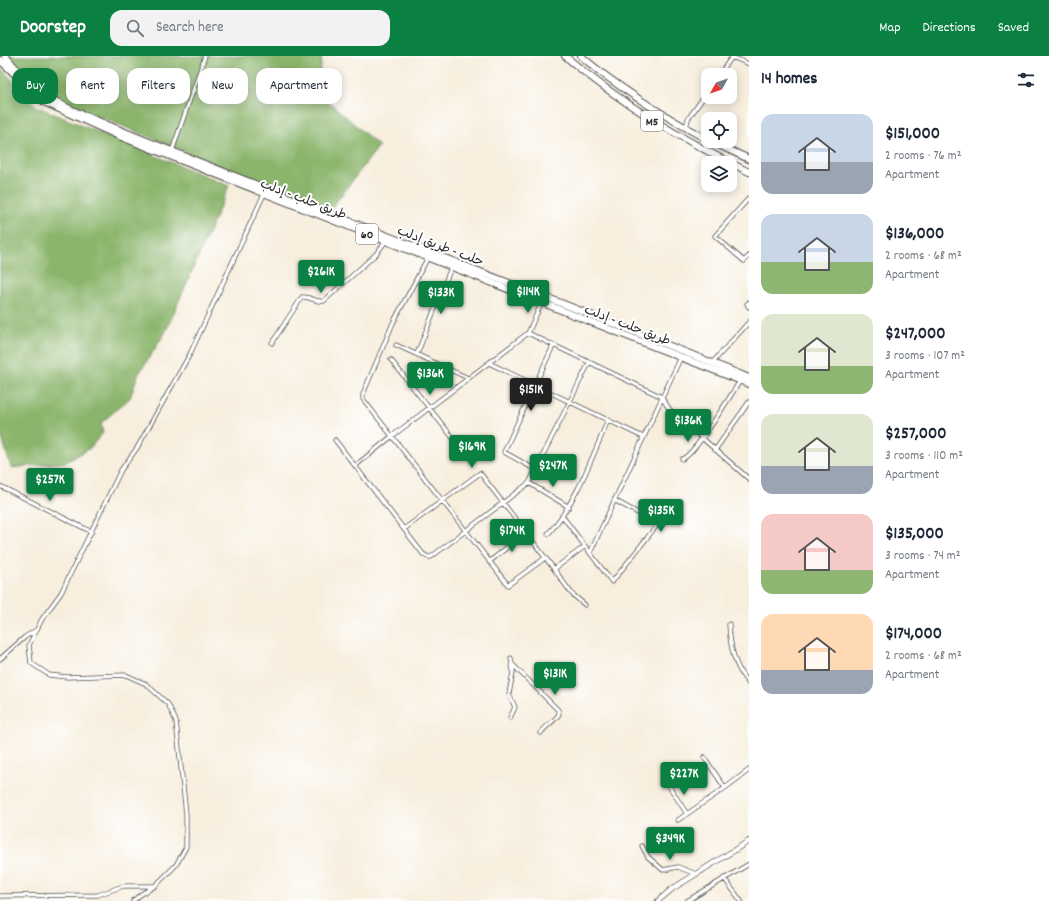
<!DOCTYPE html>
<html lang="en">
<head>
<meta charset="utf-8">
<style>
  :root { --surface:#fff; --page:#f2f2f3; --text:#1f2937; --muted:#747a83; --accent:#0b8043 }
  body { margin:0; font-family:Dekko,"Playpen Sans Arabic",sans-serif; background:var(--page); color:var(--text); height:100vh; display:flex; flex-direction:column; font-size:15px; white-space:nowrap }
  * { box-sizing:border-box; margin:0 }
  p { font-size:13px; color:var(--muted) }
  .icon { flex:none; width:22px; height:22px; fill:none; stroke:currentColor; stroke-width:2; stroke-linecap:round; stroke-linejoin:round }
  .map { position:relative; flex:1; overflow:hidden }
  .panel { display:flex; flex-direction:column; background:var(--surface); width:300px }
  .panel>* { flex:none }
  .guide { position:absolute; left:12px; top:12px; width:380px; height:36px; display:flex; gap:8px }
  .needle { width:26px; rotate:230deg }
  .controls { position:absolute; left:701px; top:12px; display:grid; gap:8px }
  .controls a { display:grid; place-items:center; width:36px; height:36px; border-radius:8px; background:var(--surface); box-shadow:0 2px 10px #0003; font-size:20px }
  .price { position:absolute; translate:-50% -34px; padding:0 9px; border-radius:4px; background:var(--accent); color:#fff; font-size:13px; line-height:26px; filter:drop-shadow(0 1px 2px #0008) }
  .price::after { content:''; position:absolute; left:50%; top:24px; width:12px; height:9px; margin-left:-6px; background:inherit; clip-path:polygon(0 0,100% 0,50% 100%) }
  .price.on { background:#222; color:#fff }
  ul { padding:0; list-style:none }
  li { display:flex; align-items:center; gap:12px; height:100px; padding:0 12px }
  li span { display:grid; place-items:center; flex:none; width:112px; height:80px; border-radius:12px; color:#555 }
  li>.icon { margin-inline-start:auto }
  span .icon { width:48px; height:48px; fill:#fffc; stroke-width:1 }
  li b { font-size:17px }
  h2 { display:flex; justify-content:space-between; align-items:center; height:48px; padding:0 12px; font-size:17px }
  .chip { padding:0 14px; border-radius:12px; background:var(--surface); box-shadow:0 2px 10px #0003; font-size:14px; line-height:36px }
  .chip.on { background:var(--accent); color:#fff }
  header { display:flex; align-items:center; gap:24px; box-sizing:border-box; height:56px; padding:0 20px; background:var(--accent); color:#fff }
  header strong { font-size:19px }
  nav { display:flex; gap:22px; margin-inline-start:auto; font-size:14px }
  .search { width:280px; height:36px; background:var(--page); display:flex; align-items:center; gap:10px; box-sizing:border-box; padding:0 14px; border-radius:12px; color:var(--muted); font-size:15px }
  main { display:flex; flex:1; min-height:0 }
  .map>svg:first-child { display:block }
  .forest { fill:#8bb56c; stroke:#5b704c }
  .lines { fill:none; stroke-linecap:round; stroke-linejoin:round }
  .street-casing { stroke:#4a4846; stroke-width:5 }
  .secondary-casing { stroke:#4a4846; stroke-width:6 }
  .highway-casing { stroke:#4a4846; stroke-width:8 }
  .street { stroke:#fff; stroke-width:3.5 }
  .secondary { stroke:#fff; stroke-width:4.5 }
  .highway { stroke:#fff; stroke-width:6 }
  .labels { text-anchor:middle; stroke-width:4; stroke-linejoin:round; paint-order:stroke }
  .shield { fill:#fff; stroke:#6b6b6b; stroke-width:1 }
  .shield-label { font-size:12px; font-weight:bold; fill:#2b2b2b }
  .street-label { font-size:13px; fill:#2b2b2b; stroke:#fff }
</style>
</head>
<body>
<header>
<strong>Doorstep</strong>
<div class="search"><svg class="icon" aria-label="search" viewBox="0 0 24 24"><circle cx="10" cy="10" r="6"/><path d="M15 15l6 6"/></svg>Search here</div>
<nav><a>Map</a><a>Directions</a><a>Saved</a></nav>
</header>
<main>
<div class="map">
<svg width="749" height="845" viewBox="0 0 749 845">
  <rect width="100%" height="100%" fill="#fff"/>
  <filter id="ink" filterUnits="userSpaceOnUse"><feTurbulence type="fractalNoise" baseFrequency=".025" numOctaves="2"/><feDisplacementMap in="SourceGraphic" scale="8" xChannelSelector="R" yChannelSelector="G"/><feConvolveMatrix kernelMatrix="1 2 1 2 8 2 1 2 1" color-interpolation-filters="sRGB"/></filter>
  <filter id="wash" filterUnits="userSpaceOnUse"><feTurbulence type="fractalNoise" baseFrequency=".012" numOctaves="4" result="noise"/><feDisplacementMap in="SourceGraphic" scale="16" xChannelSelector="R" yChannelSelector="G"/><feGaussianBlur stdDeviation="0.9" result="paint"/><feColorMatrix in="noise" values="0 0 0 0 0 0 0 0 0 0 0 0 0 0 0 0 0 1.4 0 .05"/><feComposite in="paint" operator="in"/></filter>
  <g filter="url(#wash)">
    <rect width="100%" height="100%" fill="#f7eedd"/>
    <path class="forest" d="M8,0H322L318,36L379,90L330,154L63,46L39,31Z
      M0,11L37,51L229,130L165,277L138,319L130,342L101,367L103,377L89,393L66,406L11,412L2,382L0,381Z"/>
  </g>
  <g filter="url(#ink)">
    <g class="lines">
      <g class="street-casing">
        <path id="street" d="M719,19L732,1L749,8
          M686,72L688,63L708,35
          M172,95L205,0
          M749,142L715,180L744,205L749,200
          M426,205L393,267L363,338V343L508,529L545,502
          M749,246L747,248L749,251
          M528,277L662,341
          M272,287L302,241C310,240 316,247 324,245L376,198L386,185
          M396,289L468,322
          M417,298L450,214
          M391,304L457,387
          M489,307L643,381
          M712,307L749,266
          M662,342L670,354L749,423
          M335,384L423,498L428,501H431L529,427L589,307
          M715,394L749,346
          M682,403C695,399 730,340 740,325
          M355,410L391,381L528,277L542,246
          M536,414L504,396L553,290
          M529,427L569,451
          M0,430L92,476
          M563,461L612,526L658,468L614,444
          M404,473L480,417L554,513L584,491
          M548,478C577,445 591,404 608,364
          M590,497L681,301
          M489,506L525,477
          M554,513L572,538L585,549
          M729,568C730,590 734,611 749,628
          M0,603L25,581L36,574
          M512,608L558,654L559,658C555,665 546,669 541,677
          M510,662L515,651L509,638L513,616L511,602
          M704,701L725,732L749,714
          M669,730L687,758
          M678,764L725,732
          M642,790L648,801L663,814L678,811L696,818
          M724,822L741,845
          M0,840L98,839L123,830H154
          M133,845L140,839L155,830L176,809L186,791V758L176,665L168,648L146,628L126,619L67,621L49,619L31,607L29,589L42,563L61,537L121,414L137,392L190,298L264,138
          M687,845L749,808"/>
      </g>
      <g class="secondary-casing">
        <path id="secondary" d="M658,845L672,833L749,785"/>
      </g>
      <g class="highway-casing">
        <path id="highway" d="M5,0C28,27 48,44 81,58C302,150 527,231 749,322
          M565,0C621,48 682,84 749,116
          M581,0C619,33 664,60 708,84
          M0,4L44,46L119,80L749,328
          M710,85L749,103"/>
      </g>
      <use href="#street" class="street"/>
      <use href="#secondary" class="secondary"/>
      <use href="#highway" class="highway"/>
    </g>
  </g>
  <g class="labels">
    <g class="shield">
      <rect x="641" y="55" width="22" height="20" rx="3"/>
      <rect x="356" y="168" width="22" height="20" rx="3"/>
    </g>
    <g class="shield-label">
      <text x="652" y="69">M5</text>
      <text x="367" y="182">60</text>
    </g>
    <g class="street-label">
      <text transform="translate(304 142) rotate(21)" y="5">طريق حلب - إدلب</text>
      <text transform="translate(441 189) rotate(21)" y="5">حلب - طريق إدلب</text>
      <text transform="translate(628 268) rotate(21)" y="5">طريق حلب - إدلب</text>
    </g>
  </g>
</svg>
<div class="controls">
<a><svg class="needle" viewBox="-14 -14 28 28"><path d="M0-13l5 13h-10z" fill="#e53935"/><path d="M0 13l5-13h-10z" fill="#747a83"/></svg></a>
<a><svg class="icon" aria-label="locate" viewBox="0 0 24 24"><circle cx="12" cy="12" r="6"/><path d="M12 2v4M12 18v4M2 12h4M18 12h4"/></svg></a>
<a><svg class="icon" aria-label="layers" viewBox="0 0 24 24"><path d="M12 4l9 5-9 5-9-5zM3 14l9 5 9-5"/></svg></a>
</div>
<b class="price" style="left:321px;top:238px">$261K</b>
<b class="price" style="left:528px;top:258px">$114K</b>
<b class="price" style="left:441px;top:259px">$133K</b>
<b class="price" style="left:430px;top:340px">$136K</b>
<b class="price on" style="left:531px;top:356px">$151K</b>
<b class="price" style="left:688px;top:387px">$136K</b>
<b class="price" style="left:472px;top:413px">$169K</b>
<b class="price" style="left:553px;top:432px">$247K</b>
<b class="price" style="left:50px;top:446px">$257K</b>
<b class="price" style="left:661px;top:477px">$135K</b>
<b class="price" style="left:512px;top:497px">$174K</b>
<b class="price" style="left:555px;top:640px">$131K</b>
<b class="price" style="left:684px;top:740px">$227K</b>
<b class="price" style="left:670px;top:805px">$349K</b>
<div class="guide">
<a class="chip on">Buy</a>
<a class="chip">Rent</a>
<a class="chip">Filters</a>
<a class="chip">New</a>
<a class="chip">Apartment</a>
</div>
</div>
<section class="panel">
<h2>14 homes<svg class="icon" aria-label="filters" viewBox="0 0 24 24"><path d="M4 7h16M4 17h16"/><circle cx="9" cy="7" r="2"/><circle cx="15" cy="17" r="2"/></svg></h2>
<ul>
<li><span style="background:linear-gradient(#c9d6e8 60%,#9aa5b1 0)"><svg class="icon" aria-label="home" viewBox="0 0 24 24"><path d="M3 11l9-7 9 7M6 9v11h12V9"/></svg></span><div><b>$151,000</b><p>2 rooms · 76 m²</p><p>Apartment</p></div></li>
<li><span style="background:linear-gradient(#c9d6e8 60%,#8fb573 0)"><svg class="icon" aria-label="home" viewBox="0 0 24 24"><path d="M3 11l9-7 9 7M6 9v11h12V9"/></svg></span><div><b>$136,000</b><p>2 rooms · 68 m²</p><p>Apartment</p></div></li>
<li><span style="background:linear-gradient(#dfe7d0 65%,#8fb573 0)"><svg class="icon" aria-label="home" viewBox="0 0 24 24"><path d="M3 11l9-7 9 7M6 9v11h12V9"/></svg></span><div><b>$247,000</b><p>3 rooms · 107 m²</p><p>Apartment</p></div></li>
<li><span style="background:linear-gradient(#dfe7d0 65%,#9aa5b1 0)"><svg class="icon" aria-label="home" viewBox="0 0 24 24"><path d="M3 11l9-7 9 7M6 9v11h12V9"/></svg></span><div><b>$257,000</b><p>3 rooms · 110 m²</p><p>Apartment</p></div></li>
<li><span style="background:linear-gradient(#f6c9c9 70%,#8fb573 0)"><svg class="icon" aria-label="home" viewBox="0 0 24 24"><path d="M3 11l9-7 9 7M6 9v11h12V9"/></svg></span><div><b>$135,000</b><p>3 rooms · 74 m²</p><p>Apartment</p></div></li>
<li><span style="background:linear-gradient(#ffd9b3 70%,#9aa5b1 0)"><svg class="icon" aria-label="home" viewBox="0 0 24 24"><path d="M3 11l9-7 9 7M6 9v11h12V9"/></svg></span><div><b>$174,000</b><p>2 rooms · 68 m²</p><p>Apartment</p></div></li>
</ul>
</section>
</main>
</body>
</html>
